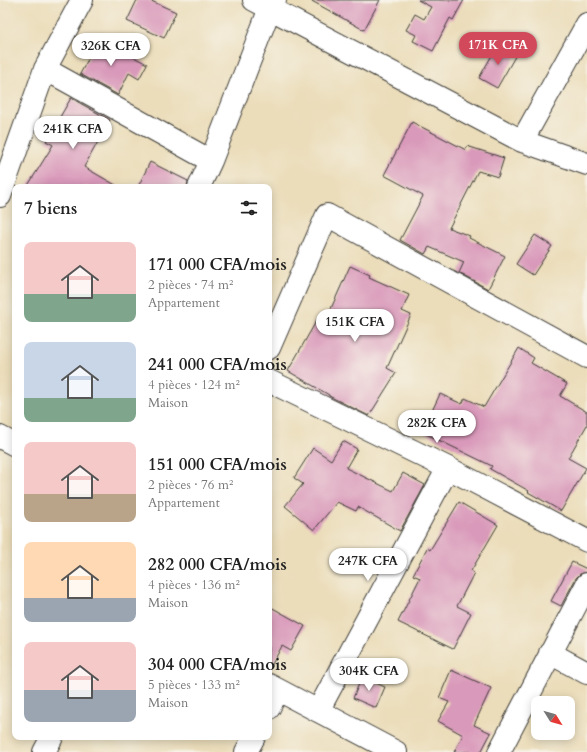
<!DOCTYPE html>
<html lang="fr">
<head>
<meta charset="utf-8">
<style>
  :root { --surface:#fff; --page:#f2f2f2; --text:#222; --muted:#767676; --accent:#d1495b }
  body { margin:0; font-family:Cardo,serif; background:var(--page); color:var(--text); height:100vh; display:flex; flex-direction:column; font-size:15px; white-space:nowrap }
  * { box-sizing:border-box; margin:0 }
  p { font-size:13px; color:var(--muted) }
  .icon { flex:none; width:22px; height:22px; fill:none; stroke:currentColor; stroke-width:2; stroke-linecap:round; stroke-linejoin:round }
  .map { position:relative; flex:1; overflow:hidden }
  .side { position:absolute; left:12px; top:184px; width:260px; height:556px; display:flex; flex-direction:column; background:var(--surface); border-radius:8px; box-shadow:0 2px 10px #0003 }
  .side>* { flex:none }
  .needle { width:26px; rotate:127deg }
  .tools { position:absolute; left:531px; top:696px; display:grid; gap:8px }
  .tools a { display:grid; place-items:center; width:44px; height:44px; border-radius:8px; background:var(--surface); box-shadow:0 2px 10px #0003; font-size:20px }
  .price { position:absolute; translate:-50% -34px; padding:0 9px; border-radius:14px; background:#fff; color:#222; font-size:13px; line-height:26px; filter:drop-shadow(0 1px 2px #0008) }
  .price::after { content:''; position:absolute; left:50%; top:24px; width:12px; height:9px; margin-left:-6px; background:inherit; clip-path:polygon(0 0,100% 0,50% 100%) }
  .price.selected { background:var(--accent); color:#fff }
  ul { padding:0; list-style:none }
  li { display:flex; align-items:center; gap:12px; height:100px; padding:0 12px }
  li span { display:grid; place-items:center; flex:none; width:112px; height:80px; border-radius:8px; color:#555 }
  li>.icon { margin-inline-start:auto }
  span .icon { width:48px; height:48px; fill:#fffc; stroke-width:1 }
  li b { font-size:17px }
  h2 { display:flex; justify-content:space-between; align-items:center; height:48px; padding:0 12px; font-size:17px }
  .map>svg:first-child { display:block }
  .building { fill:#d999ba }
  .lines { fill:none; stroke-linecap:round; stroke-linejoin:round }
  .minor-casing { stroke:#3b3934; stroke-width:24 }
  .minor { stroke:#fff; stroke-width:22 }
</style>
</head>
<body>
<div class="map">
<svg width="587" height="752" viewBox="0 0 587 752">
  <rect width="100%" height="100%" fill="#f7f3e8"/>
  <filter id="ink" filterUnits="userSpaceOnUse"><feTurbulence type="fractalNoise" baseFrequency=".025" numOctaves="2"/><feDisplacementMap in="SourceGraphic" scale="8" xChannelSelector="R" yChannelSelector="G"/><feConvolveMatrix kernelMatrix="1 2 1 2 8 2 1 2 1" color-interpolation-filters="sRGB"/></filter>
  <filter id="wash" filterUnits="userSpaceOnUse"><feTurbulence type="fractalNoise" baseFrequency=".012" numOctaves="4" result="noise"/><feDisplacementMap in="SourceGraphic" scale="16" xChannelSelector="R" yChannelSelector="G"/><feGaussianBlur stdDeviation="0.9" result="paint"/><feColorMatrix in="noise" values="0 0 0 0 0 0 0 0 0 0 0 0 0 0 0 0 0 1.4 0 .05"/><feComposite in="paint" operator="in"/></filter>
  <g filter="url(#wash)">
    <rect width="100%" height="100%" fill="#ebddba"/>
    <g id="blocks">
      <path class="building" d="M137,0H149L176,12L164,38L127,21Z
        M310,0H380L364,30Z
        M418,0H464L453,20L450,18L433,51L413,41L416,35L406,30L415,14L424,19L431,7Z
        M99,39L147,64L139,79L129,73L118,95L80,74Z
        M499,43L517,53L497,88L479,78Z
        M71,98L110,120L84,167L119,187H27L53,145L46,141Z
        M412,122L466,150L467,146L504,158L498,177L478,171L449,228L470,236L469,238L505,256L488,289L459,273L464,262L429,247L425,254L400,240L423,196L384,175Z
        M150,162L188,181L187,187H138Z
        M535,235L552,246L533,275L516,264Z
        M350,266L370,275L369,277L409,295L402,311L411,315L387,368L396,373L369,416L329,396V395L288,371L318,318L325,322Z
        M519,348L534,358L531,363L567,384L560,396L587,412V425L568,458L586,468L561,511L528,492L529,491L490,469L492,466L422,432L440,394L462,404L465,398L484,407Z
        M343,441L357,449L346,468L393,491L403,473L425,485L400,531L358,507L356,511L337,502L314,530L285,506L303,484L294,478L313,448L331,460Z
        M459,502L498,525L471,571L474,573L457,606L471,613L453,649L398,622L420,578L413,575L427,548L430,550Z
        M572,562L587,569L586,572L580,574L576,578L561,606L551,601Z
        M269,606L305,626L291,651L282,646L269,670Z
        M451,670L491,688L474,725L491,733L481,752H454L463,735L438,721L449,702L439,698Z
        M362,677L385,687L376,708L353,698Z"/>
    </g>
  </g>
  <g filter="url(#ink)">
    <use href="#blocks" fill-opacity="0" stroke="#3b3934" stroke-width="1"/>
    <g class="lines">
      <g class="minor-casing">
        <path id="minor" d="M254,0L522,141L587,164
          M45,69L211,161
          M522,141L587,24
          M199,187L211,161L270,8L275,0
          M0,196L45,69L82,0
          M269,348L327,215L587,357
          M269,381L448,468L587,541
          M0,437L15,445
          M550,653L587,673
          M269,685L396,752
          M269,708L278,690
          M318,711L448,468
          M44,752L52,737
          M246,752L254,737
          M499,752L587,584"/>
      </g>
      <use href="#minor" class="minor"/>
    </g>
  </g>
</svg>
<div class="tools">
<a><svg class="needle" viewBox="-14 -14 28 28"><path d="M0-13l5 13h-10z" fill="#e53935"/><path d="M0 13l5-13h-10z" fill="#767676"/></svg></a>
</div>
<b class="price selected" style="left:498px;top:66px">171K CFA</b>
<b class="price" style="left:111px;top:67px">326K CFA</b>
<b class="price" style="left:73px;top:150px">241K CFA</b>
<b class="price" style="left:355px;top:343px">151K CFA</b>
<b class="price" style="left:437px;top:444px">282K CFA</b>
<b class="price" style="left:368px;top:582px">247K CFA</b>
<b class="price" style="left:369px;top:692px">304K CFA</b>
<section class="side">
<h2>7 biens<svg class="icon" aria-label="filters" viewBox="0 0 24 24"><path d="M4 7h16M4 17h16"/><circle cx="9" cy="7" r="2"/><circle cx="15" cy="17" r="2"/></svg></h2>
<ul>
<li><span style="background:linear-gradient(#f6c9c9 65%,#7fa58c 0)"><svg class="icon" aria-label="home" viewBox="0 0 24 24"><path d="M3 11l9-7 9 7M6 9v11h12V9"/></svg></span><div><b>171 000 CFA/mois</b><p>2 pièces · 74 m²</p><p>Appartement</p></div></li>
<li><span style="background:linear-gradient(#c9d6e8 70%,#7fa58c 0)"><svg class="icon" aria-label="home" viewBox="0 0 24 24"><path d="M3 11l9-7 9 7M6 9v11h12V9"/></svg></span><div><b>241 000 CFA/mois</b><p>4 pièces · 124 m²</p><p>Maison</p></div></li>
<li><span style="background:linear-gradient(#f6c9c9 65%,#b9a48a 0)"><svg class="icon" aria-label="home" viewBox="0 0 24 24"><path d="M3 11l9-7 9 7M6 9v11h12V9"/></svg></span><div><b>151 000 CFA/mois</b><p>2 pièces · 76 m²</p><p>Appartement</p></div></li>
<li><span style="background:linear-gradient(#ffd9b3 70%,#9aa5b1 0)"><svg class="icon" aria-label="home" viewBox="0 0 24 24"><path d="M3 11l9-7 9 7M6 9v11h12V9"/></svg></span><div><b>282 000 CFA/mois</b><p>4 pièces · 136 m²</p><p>Maison</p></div></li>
<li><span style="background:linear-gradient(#f6c9c9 60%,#9aa5b1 0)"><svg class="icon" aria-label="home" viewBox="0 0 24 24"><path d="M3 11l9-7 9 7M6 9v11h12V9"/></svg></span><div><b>304 000 CFA/mois</b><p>5 pièces · 133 m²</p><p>Maison</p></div></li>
</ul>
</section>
</div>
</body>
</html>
